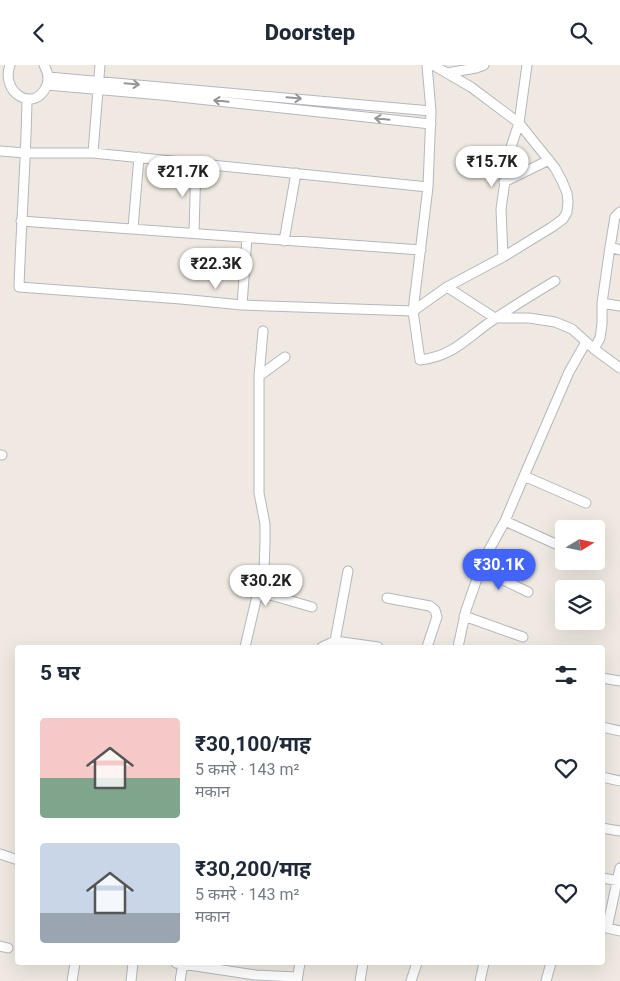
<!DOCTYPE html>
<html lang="hi">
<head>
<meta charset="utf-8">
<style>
  :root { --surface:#fff; --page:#f6f6f7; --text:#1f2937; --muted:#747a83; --accent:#4264fb }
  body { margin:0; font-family:Roboto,"Noto Sans Devanagari",sans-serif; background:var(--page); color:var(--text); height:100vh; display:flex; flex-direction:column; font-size:19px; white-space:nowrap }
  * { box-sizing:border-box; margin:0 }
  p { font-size:16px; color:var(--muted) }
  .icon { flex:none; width:28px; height:28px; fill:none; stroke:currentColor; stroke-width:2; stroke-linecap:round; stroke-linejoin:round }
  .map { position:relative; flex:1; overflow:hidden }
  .panel { position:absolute; left:15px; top:580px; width:590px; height:320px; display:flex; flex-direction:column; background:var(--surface); border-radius:5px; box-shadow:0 5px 20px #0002 }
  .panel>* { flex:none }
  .needle { width:32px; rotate:80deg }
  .fabs { position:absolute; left:555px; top:455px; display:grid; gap:10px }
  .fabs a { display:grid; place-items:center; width:50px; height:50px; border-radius:5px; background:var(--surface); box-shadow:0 5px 20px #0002; font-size:25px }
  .price { position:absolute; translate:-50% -42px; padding:0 11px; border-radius:18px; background:#fff; color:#222; font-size:16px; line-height:32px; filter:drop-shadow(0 1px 2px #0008) }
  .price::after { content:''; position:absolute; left:50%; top:30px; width:15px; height:11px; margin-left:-8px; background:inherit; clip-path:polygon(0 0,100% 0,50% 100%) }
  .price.active { background:var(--accent); color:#fff }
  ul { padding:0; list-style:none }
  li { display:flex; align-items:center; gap:15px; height:125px; padding:0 25px }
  li span { display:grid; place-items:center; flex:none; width:140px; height:100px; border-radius:5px; color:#555 }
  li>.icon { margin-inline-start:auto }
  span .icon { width:60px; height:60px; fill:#fffc; stroke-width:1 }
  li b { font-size:21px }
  h2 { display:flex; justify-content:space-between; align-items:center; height:60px; padding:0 25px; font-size:21px }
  header { display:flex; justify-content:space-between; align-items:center; height:65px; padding:0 25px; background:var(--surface); font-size:22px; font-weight:800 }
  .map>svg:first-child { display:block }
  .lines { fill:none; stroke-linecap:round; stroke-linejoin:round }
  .minor-casing { stroke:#b4b7c1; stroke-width:11 }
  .minor { stroke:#fff; stroke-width:9 }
  .oneway { stroke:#969696 }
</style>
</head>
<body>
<header><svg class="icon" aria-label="back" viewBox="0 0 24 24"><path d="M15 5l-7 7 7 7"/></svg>Doorstep<svg class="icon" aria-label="search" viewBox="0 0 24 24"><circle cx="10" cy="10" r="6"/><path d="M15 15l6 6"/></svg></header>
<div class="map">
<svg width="620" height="916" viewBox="0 0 620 916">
  <rect width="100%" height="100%" fill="#efe9e1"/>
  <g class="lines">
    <g class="minor-casing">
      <path id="minor" d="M10,0C0,28 34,48 46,22C50,14 48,7 44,0
        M433,0L471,22L519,58L555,103L562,116L567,128L568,137L567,147L563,154L552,162L503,192L447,222L413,246L420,295C455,291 468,271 496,253C515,240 535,228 555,216
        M447,8L476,3L484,0
        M48,12L431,46
        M47,20L161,30L431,59
        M27,34C26,97 21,160 19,222L181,234L242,240L413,246L428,122L431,46L427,0
        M0,86L26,88H93L428,122
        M93,88L100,0
        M504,117L549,95
        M21,156L421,185
        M133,163L139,92
        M194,168L196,98
        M284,176L296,108
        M610,182L620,185
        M503,192L501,144L509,88L519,58L527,0
        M447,222L495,253H529L555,257L572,264L594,284L620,303
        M602,238L620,241
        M242,240L247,173
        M594,284L600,273L602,259V238L610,182L615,152L620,147
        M259,311L263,266
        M0,390H2
        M524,411L569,307L586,277
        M505,456L560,481
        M481,504L528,527
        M260,527L264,507L265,477V459L259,428V311L285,292
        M387,533L430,541L435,545L437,552L427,582
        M464,551L523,572
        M335,576L378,582
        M245,582L256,535L260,527L312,542
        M322,582L335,576L348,506
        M458,582L466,545L484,494L505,456L524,411L586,438
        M602,613L620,616
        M602,662L620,666
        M602,712L620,716
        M602,763L620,766
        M0,789L18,795
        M602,813L620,816
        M603,862L620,866
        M607,863L620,803
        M0,881L8,883
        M176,898L255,910L297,912
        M72,916L75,898
        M131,916L133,898
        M180,916L183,898
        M297,916L300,898
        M360,916L363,898
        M411,916L417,898
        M480,916L484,898
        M546,916L551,898"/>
    </g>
    <use href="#minor" class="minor"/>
  </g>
  <defs><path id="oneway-shaft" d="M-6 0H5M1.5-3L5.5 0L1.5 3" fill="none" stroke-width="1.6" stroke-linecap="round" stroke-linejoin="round" transform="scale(1.25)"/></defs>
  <g class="oneway">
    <use href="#oneway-shaft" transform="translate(132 19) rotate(5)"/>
    <use href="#oneway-shaft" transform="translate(294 33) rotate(5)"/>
    <use href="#oneway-shaft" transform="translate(221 36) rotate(-174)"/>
    <use href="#oneway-shaft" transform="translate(382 54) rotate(-174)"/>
  </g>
</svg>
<div class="fabs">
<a><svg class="needle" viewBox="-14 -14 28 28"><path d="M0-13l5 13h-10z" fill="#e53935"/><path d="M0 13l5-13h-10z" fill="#747a83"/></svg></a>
<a><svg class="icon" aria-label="layers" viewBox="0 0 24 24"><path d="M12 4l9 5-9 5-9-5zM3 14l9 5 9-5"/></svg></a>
</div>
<b class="price" style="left:492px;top:123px">₹15.7K</b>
<b class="price" style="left:183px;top:133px">₹21.7K</b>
<b class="price" style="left:216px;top:225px">₹22.3K</b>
<b class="price active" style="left:499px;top:526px">₹30.1K</b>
<b class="price" style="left:266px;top:542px">₹30.2K</b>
<section class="panel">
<h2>5 घर<svg class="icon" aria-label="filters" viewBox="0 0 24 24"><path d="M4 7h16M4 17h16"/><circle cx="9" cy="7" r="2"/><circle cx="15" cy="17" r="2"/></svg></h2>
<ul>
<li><span style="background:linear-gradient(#f6c9c9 60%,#7fa58c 0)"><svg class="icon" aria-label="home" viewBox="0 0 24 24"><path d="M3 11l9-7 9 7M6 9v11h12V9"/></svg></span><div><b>₹30,100/माह</b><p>5 कमरे · 143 m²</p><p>मकान</p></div><svg class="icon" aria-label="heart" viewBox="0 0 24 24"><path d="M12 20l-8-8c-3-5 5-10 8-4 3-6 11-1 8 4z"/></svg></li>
<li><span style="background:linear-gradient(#c9d6e8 70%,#9aa5b1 0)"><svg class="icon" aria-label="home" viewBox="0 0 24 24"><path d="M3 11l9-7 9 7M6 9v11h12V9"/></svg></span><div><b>₹30,200/माह</b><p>5 कमरे · 143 m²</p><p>मकान</p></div><svg class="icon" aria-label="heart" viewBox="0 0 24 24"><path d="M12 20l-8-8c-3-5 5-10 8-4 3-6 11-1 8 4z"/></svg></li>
</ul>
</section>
</div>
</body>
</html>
